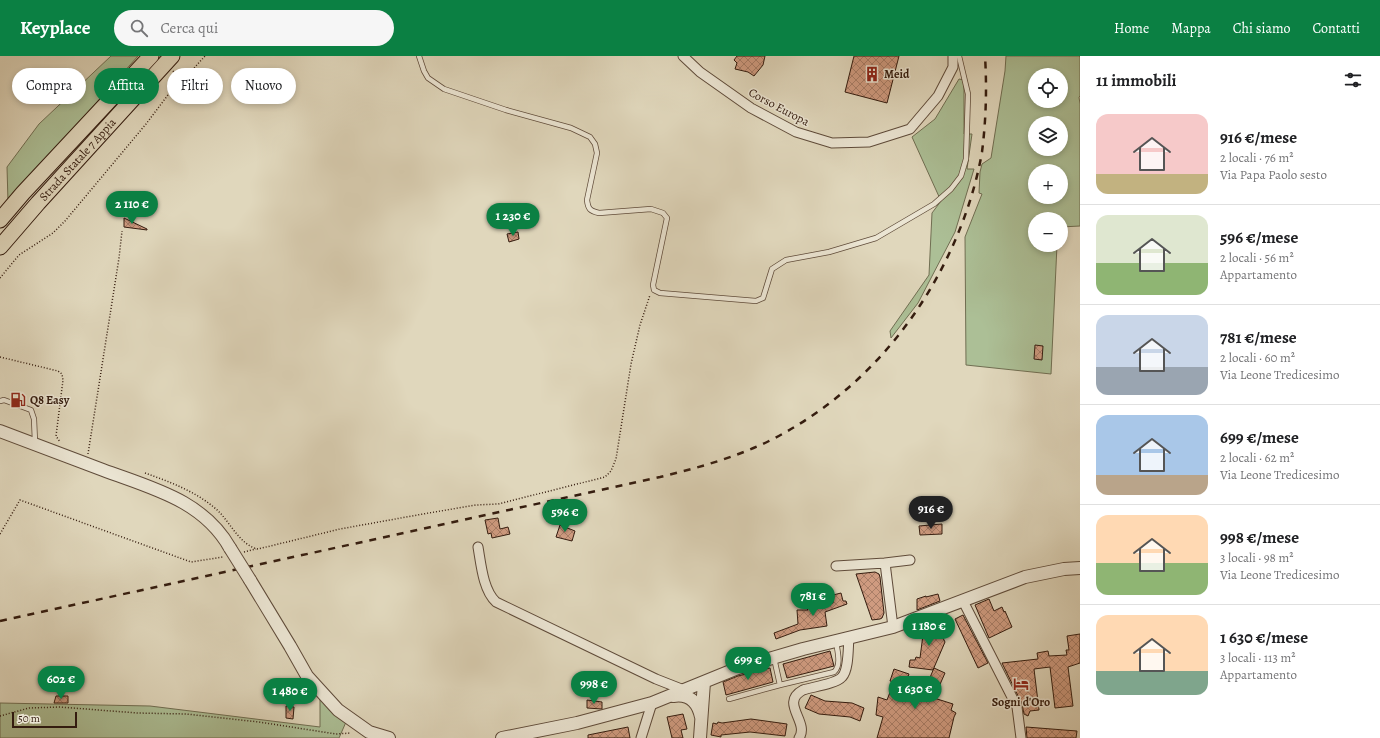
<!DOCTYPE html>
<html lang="it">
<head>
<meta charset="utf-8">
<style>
  :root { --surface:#fff; --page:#f6f6f6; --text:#202124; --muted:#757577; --line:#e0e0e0; --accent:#0b8043 }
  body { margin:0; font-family:Alegreya,serif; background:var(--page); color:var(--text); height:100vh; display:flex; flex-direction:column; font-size:15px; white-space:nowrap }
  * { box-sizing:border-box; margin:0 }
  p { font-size:13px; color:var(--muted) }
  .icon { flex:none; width:22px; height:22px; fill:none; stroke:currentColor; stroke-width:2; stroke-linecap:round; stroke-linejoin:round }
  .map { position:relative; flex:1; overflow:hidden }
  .sheet { display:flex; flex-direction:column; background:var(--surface); width:300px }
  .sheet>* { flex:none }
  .banner { position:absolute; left:12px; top:12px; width:380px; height:36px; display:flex; gap:8px }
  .tools { position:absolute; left:1028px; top:12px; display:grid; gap:8px }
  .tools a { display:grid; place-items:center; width:40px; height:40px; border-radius:50%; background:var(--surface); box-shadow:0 2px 6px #0003; font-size:20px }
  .scale { position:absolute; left:12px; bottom:10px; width:65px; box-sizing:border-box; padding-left:4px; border:2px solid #341c0f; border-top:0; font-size:11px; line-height:14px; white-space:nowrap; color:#341c0f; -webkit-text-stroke:3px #ebe5d3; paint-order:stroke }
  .price { position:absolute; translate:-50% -34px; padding:0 9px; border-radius:14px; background:var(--accent); color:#fff; font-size:13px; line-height:26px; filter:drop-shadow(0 1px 2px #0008) }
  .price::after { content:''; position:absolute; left:50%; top:24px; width:12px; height:9px; margin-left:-6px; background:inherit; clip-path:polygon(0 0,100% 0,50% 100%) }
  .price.on { background:#222; color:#fff }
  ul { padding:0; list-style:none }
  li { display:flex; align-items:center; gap:12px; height:100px; padding:0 16px }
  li+li { border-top:1px solid var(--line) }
  li span { display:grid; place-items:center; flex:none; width:112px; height:80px; border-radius:12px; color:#555 }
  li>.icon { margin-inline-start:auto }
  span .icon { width:48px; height:48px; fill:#fffc; stroke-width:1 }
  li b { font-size:17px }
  h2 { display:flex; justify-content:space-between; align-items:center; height:48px; padding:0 16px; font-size:17px }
  .pill { padding:0 14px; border-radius:18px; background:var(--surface); box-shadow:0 2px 6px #0003; font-size:14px; line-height:36px }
  .pill.on { background:var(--accent); color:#fff }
  header { display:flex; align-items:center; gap:24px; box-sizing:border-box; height:56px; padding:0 20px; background:var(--accent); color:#fff }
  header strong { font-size:19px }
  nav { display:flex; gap:22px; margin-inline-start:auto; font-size:14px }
  .search { width:280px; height:36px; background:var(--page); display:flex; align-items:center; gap:10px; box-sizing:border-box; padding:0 14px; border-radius:22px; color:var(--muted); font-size:15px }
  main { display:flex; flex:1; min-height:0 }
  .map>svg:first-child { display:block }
  .grass { fill:#acbf96; stroke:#706e52; fill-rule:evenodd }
  .building { fill:url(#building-cross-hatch); stroke:#341c0f }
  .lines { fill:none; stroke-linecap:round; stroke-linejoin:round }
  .service-casing { stroke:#5f4b3a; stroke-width:6 }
  .minor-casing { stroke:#5f4b3a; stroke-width:11 }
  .tertiary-casing { stroke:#5f4b3a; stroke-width:14 }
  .trunk-casing { stroke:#341c0f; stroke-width:17 }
  .path { stroke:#341c0f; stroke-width:1.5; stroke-dasharray:1 2; stroke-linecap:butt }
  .service { stroke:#ebe5d3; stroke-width:4.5 }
  .minor { stroke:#ebe5d3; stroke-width:9 }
  .tertiary { stroke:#ebe5d3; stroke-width:12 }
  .trunk { stroke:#e0d7bc; stroke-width:15 }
  .rail { stroke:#341c0f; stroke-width:2.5; stroke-dasharray:7 7; stroke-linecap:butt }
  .tertiary-bridge-casing { stroke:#5f4b3a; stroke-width:14; stroke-linecap:butt }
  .tertiary-bridge { stroke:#ebe5d3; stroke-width:12 }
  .labels { text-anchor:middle; stroke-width:3; stroke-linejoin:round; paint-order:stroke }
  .poi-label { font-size:12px; font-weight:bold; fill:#341c0f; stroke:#ebe5d3; text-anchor:start }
  .street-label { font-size:12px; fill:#341c0f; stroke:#ebe5d3 }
</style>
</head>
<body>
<header>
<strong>Keyplace</strong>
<div class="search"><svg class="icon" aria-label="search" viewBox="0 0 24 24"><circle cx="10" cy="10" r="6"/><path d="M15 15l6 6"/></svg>Cerca qui</div>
<nav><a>Home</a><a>Mappa</a><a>Chi siamo</a><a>Contatti</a></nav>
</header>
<main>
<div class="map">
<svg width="1080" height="682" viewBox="0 0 1080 682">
  <defs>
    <pattern id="building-cross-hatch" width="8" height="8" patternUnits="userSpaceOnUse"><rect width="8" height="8" fill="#cf9b80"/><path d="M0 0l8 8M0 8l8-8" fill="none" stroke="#a97e67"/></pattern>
  </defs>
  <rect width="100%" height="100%" fill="#e0d7bc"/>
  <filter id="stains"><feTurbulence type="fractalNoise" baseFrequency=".005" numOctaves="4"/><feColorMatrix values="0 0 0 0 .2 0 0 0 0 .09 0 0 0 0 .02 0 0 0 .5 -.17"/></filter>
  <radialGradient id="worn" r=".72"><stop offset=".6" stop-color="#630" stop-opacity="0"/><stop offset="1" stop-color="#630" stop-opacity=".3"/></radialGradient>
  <path class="grass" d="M111,0H138L8,146L7,111L39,68Z
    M1006,0H1079L1080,1V40L1079,41L1080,48V170L1061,171V163H1035V189H1057L1051,318L966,309L965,181L982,138L979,137L980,116L982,108L991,102L1005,15ZM1035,19H1061V45H1035ZM1035,67H1061V93H1035ZM1035,115H1061V141H1035Z
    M959,23L964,24V78H972L967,113H974L955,176L918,247L891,282L890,275L929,219L932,157L941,145L912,81L935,63Z
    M320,642L346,666L339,682H0V647L150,650L320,671Z"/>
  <path class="building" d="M737,0H765L763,9L754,20L748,16L735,13L737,7L734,4Z
    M854,0H899L887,47L845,36Z
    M124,162L147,173V174L124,171Z
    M518,176L519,183L509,186L507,178Z
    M1035,289L1043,290L1042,304L1034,303Z
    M498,462L500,473L508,471L510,478L492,482L491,477L488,478L485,464Z
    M942,468V478L920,479L919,470Z
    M560,469L575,475L572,485L556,481Z
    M875,516L879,518L880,521L884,557L882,562L880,563L872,564L856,518Z
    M841,537L843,545H846L847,548L825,556L827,570L800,574L776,583L774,577L798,568L797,554H808L807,553L811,552V550L833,547V539Z
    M938,538L940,545L917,554V543L926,540V541Z
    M989,543L994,555L1002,551L1004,556L1005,555L1012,571L989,582L975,549Z
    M963,559L988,607L978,612L955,563Z
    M936,563L939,569L937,570L945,586L933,614L909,611L910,604H915L916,601L920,602L924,571L918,574V570Z
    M1080,578V607L1068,611L1073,650L1055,652L1050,611L1034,613L1039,654L1030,655L1028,660L1024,658L1022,648L1002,607L1038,603L1037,597L1048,595L1049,600L1067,599L1066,594H1069L1067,580Z
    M830,595L834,610L787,622L783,608Z
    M770,612L773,626L726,639L723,626L738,620Z
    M934,612L945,617L934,642L953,648L951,654L956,657L954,661L949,682H877L883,661L876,659L878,641L887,644L894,626L890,625L894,613L909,618L907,623L912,625L909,632L923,638Z
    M811,639L825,645L852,647L864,652L860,665L850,661L819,658L805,652Z
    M56,640H68V647H54Z
    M587,644L602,646V653L587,652Z
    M286,650L294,651L293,663L286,662Z
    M683,658L687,673L681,674L683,682H672L667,661Z
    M751,663L787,668L785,680L750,676L721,679V681L711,679L713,667L717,668L718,666L722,667Z
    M628,671L630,682H588V679Z
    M1026,671L1077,675L1076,682H1027Z"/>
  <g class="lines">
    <g class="service-casing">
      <path id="service" d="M419,0L424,15L428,22L444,33L506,54L571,72L590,81L595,88L597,97L587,144C588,153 590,155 599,157L651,153L663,157L667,162L653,229L654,234L660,237L756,245L763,242L772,213L786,204L829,196L876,182L934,148L951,133L961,120L966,103L968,38L959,0
        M0,345L4,344L31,354L34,363L35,386
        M780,629L834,616C842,609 837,594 836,585
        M729,643L780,629L774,602"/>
    </g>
    <g class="minor-casing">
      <path id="minor" d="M683,0L700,16L751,52L796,76L832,87L869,86L910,73L938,40L953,11V0
        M478,491C481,508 483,534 496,546L656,623L684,634
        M836,510L885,507
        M963,545L1017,651L1021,682
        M893,571L885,507L910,504
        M641,682L652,647
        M799,682C810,666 779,647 803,634C812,631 836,628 842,621C849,614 848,591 849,581"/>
    </g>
    <g class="tertiary-casing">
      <path id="tertiary" d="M0,375C35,388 69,401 103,414C151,432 203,444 230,492
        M250,524L290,590L307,620L338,654L369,676L389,682
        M673,640C689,637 698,646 701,661
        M502,682L577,667L652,647L738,612L803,593L893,571L1025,521L1064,513L1080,512
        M700,682L704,626"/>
    </g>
    <g class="trunk-casing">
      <g id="trunk">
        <path d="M0,164L23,137L151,0"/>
        <path id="s1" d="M0,191L38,147L172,0"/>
      </g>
    </g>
    <path class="path" d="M173,15L181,24
      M0,222L19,199L53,177L65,165L146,68L177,27L186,21L205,0
      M0,301L58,315L62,318L63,324L56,380L60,386
      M88,398L119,202L122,175
      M145,417C170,426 195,435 216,453C230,465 239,489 258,493L340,473L423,458L476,449L498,448L605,421L611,415L616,403L631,308L640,269L650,239
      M0,478L20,444L191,506L223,501
      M244,496L256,493
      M0,660L29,652L60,651L137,657L186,658L259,666L336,678L351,677"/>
    <use href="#service" class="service"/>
    <use href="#minor" class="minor"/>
    <use href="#tertiary" class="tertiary"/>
    <use href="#trunk" class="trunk"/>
    <path class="rail" d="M0,565L660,421C697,412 734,402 769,385C855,342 920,268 957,180C968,154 977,125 982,96C986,65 987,32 985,0"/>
    <g class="tertiary-bridge-casing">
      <path id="tertiary-bridge" d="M230,492L250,524"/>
    </g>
    <use href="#tertiary-bridge" class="tertiary-bridge"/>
  </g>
  <defs>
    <g id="building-bare" transform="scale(1.2)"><path d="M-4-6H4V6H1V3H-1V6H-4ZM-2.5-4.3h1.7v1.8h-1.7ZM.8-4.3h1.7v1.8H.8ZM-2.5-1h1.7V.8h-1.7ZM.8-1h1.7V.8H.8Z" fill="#8f2418" stroke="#ebe5d3" stroke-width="2.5" paint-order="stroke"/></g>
    <g id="fuel-bare" transform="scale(1.2)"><path d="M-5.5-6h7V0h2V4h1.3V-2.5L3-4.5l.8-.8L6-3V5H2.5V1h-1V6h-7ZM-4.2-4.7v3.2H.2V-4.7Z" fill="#8f2418" stroke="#ebe5d3" stroke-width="2.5" paint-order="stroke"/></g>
    <g id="hotel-bare" transform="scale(1.2)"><path d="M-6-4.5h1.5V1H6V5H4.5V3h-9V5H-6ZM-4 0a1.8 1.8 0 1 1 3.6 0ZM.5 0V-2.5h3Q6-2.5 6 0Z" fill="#8f2418" stroke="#ebe5d3" stroke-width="2.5" paint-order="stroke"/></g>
  </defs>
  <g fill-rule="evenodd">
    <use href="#building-bare" x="872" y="18"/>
    <use href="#fuel-bare" x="18" y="344"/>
    <use href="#hotel-bare" x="1021" y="628"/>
  </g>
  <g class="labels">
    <g class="poi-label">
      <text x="884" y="22">Meid</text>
      <text x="30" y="348">Q8 Easy</text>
      <text x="1021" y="650" text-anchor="middle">Sogni d'Oro</text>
    </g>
    <g class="street-label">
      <text transform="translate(779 51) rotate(28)" y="4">Corso Europa</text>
      <text dy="4" stroke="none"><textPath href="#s1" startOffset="117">Strada Statale 7 Appia</textPath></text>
    </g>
  </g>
  <rect width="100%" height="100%" filter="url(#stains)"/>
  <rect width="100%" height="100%" fill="url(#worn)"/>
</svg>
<div class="tools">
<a><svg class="icon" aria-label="locate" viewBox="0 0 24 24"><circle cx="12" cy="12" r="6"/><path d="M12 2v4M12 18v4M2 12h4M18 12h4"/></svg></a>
<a><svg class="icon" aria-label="layers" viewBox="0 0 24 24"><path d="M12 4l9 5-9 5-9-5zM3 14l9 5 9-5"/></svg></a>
<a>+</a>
<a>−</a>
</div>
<div class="scale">50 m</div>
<b class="price" style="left:132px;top:169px">2 110 €</b>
<b class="price" style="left:513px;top:181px">1 230 €</b>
<b class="price on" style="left:931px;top:474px">916 €</b>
<b class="price" style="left:565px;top:477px">596 €</b>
<b class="price" style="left:813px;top:561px">781 €</b>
<b class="price" style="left:929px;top:591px">1 180 €</b>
<b class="price" style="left:748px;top:625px">699 €</b>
<b class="price" style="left:61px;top:644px">602 €</b>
<b class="price" style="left:594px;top:649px">998 €</b>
<b class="price" style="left:915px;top:654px">1 630 €</b>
<b class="price" style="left:290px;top:656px">1 480 €</b>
<div class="banner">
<a class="pill">Compra</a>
<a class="pill on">Affitta</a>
<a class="pill">Filtri</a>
<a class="pill">Nuovo</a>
</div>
</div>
<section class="sheet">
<h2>11 immobili<svg class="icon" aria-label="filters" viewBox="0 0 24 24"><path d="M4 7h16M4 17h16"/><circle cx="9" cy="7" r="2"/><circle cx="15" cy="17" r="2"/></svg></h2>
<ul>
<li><span style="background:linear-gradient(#f6c9c9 75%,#c2b280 0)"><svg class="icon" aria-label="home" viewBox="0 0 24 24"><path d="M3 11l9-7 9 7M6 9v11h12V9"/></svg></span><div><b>916 €/mese</b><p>2 locali · 76 m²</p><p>Via Papa Paolo sesto</p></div></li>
<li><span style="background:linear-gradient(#dfe7d0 60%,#8fb573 0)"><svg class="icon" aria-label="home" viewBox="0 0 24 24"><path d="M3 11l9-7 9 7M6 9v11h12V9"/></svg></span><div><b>596 €/mese</b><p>2 locali · 56 m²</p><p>Appartamento</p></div></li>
<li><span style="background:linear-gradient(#c9d6e8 65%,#9aa5b1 0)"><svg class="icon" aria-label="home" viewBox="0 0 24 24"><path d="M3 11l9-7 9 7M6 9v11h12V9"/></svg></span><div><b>781 €/mese</b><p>2 locali · 60 m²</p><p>Via Leone Tredicesimo</p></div></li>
<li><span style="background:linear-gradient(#a9c7e8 75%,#b9a48a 0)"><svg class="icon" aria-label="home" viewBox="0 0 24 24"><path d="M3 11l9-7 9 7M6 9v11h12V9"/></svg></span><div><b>699 €/mese</b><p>2 locali · 62 m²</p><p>Via Leone Tredicesimo</p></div></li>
<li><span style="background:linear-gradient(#ffd9b3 60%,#8fb573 0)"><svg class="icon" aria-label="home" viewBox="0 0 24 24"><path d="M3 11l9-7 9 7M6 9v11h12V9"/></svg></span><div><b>998 €/mese</b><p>3 locali · 98 m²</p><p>Via Leone Tredicesimo</p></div></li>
<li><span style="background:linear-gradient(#ffd9b3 70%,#7fa58c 0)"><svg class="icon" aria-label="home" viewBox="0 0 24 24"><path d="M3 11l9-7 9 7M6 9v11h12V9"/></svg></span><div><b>1 630 €/mese</b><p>3 locali · 113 m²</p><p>Appartamento</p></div></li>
</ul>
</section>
</main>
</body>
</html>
